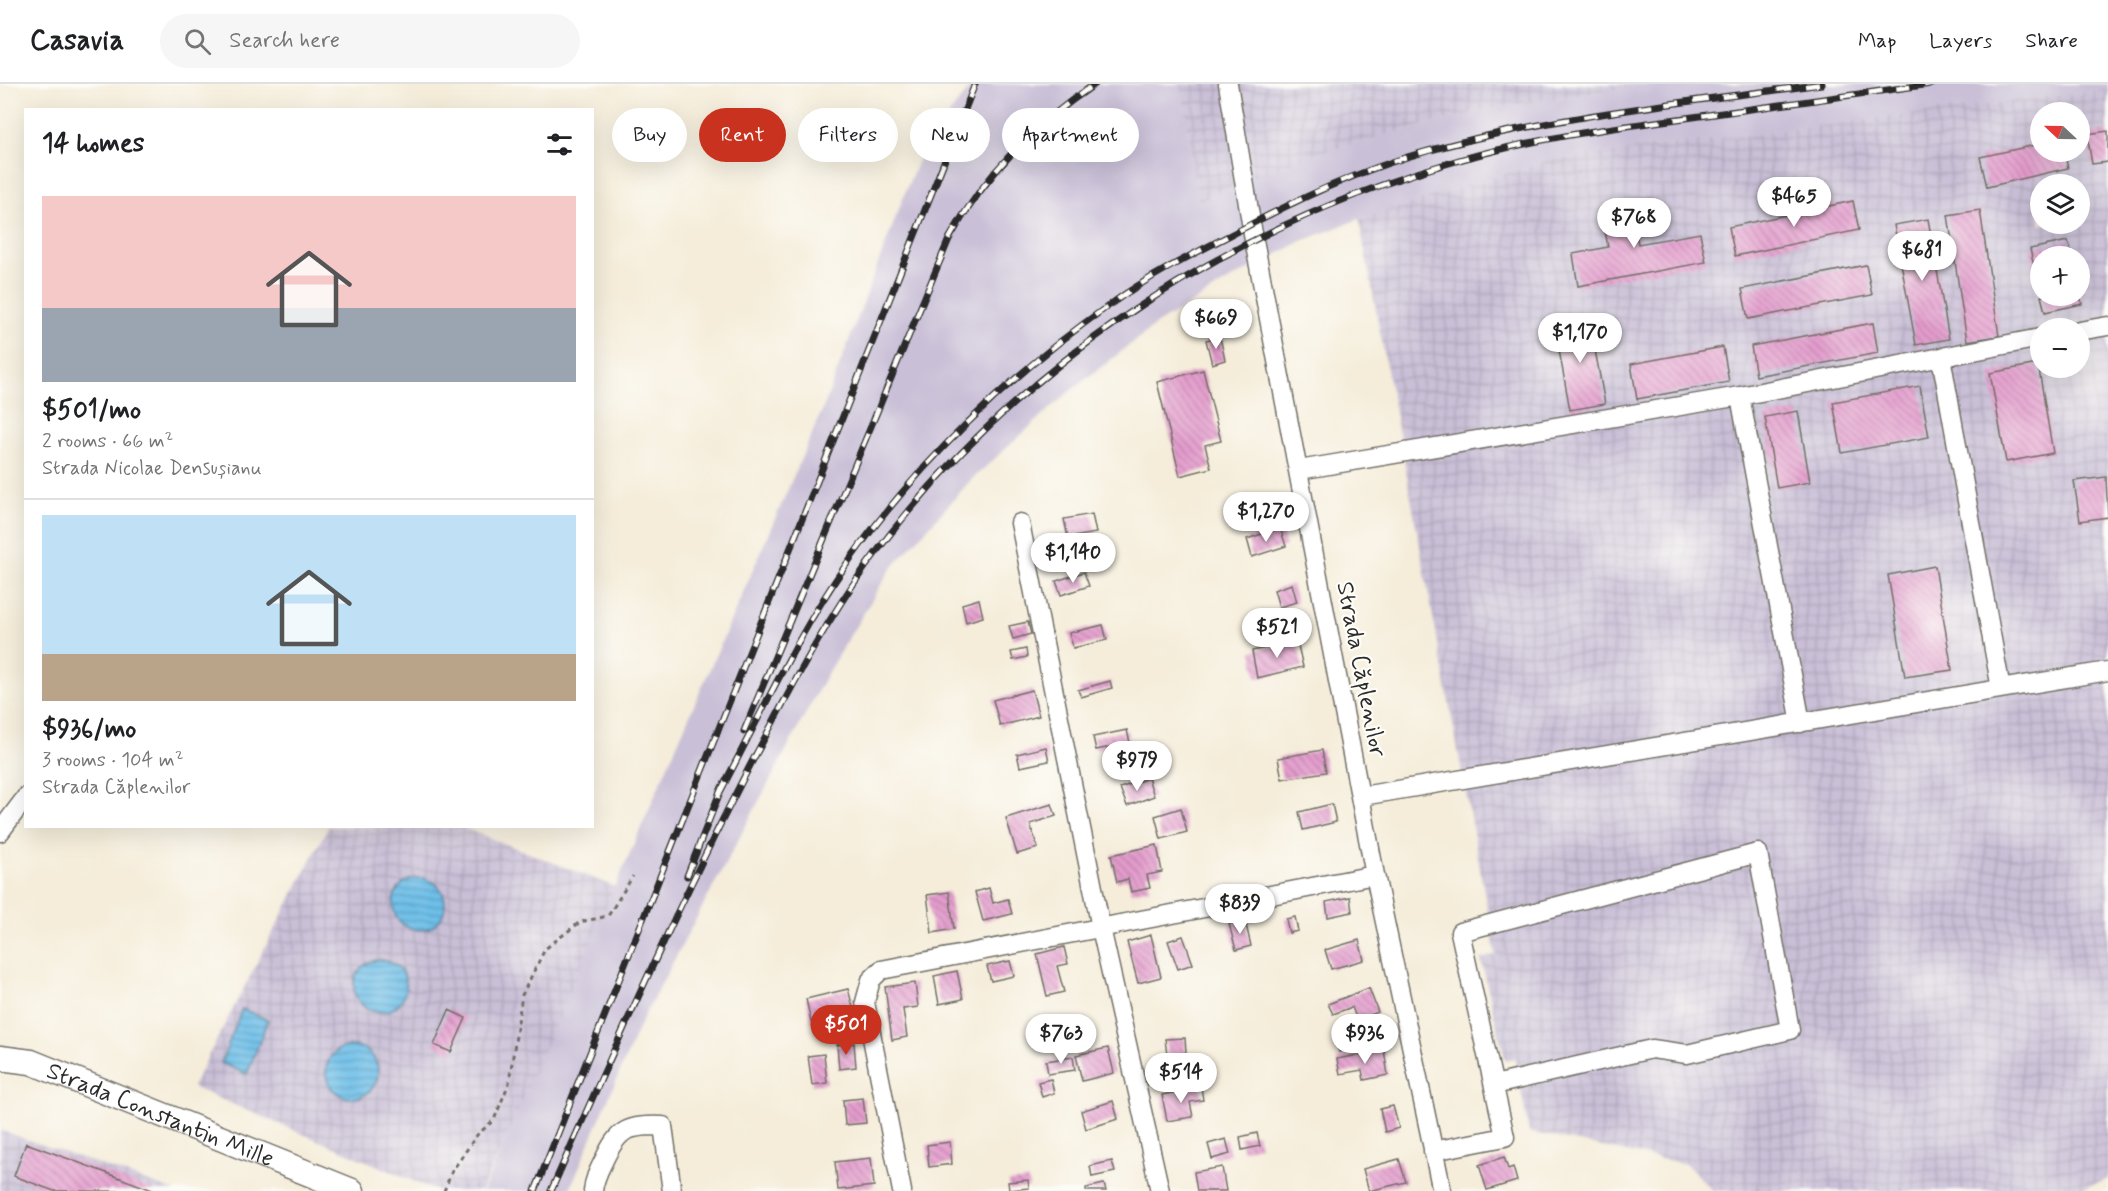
<!DOCTYPE html>
<html lang="en">
<head>
<meta charset="utf-8">
<style>
  :root { --surface:#fff; --page:#f6f6f6; --text:#202124; --muted:#757577; --line:#e0e0e0; --accent:#c8321e }
  body { margin:0; font-family:Mynerve,sans-serif; background:var(--page); color:var(--text); height:100vh; display:flex; flex-direction:column; font-size:22px; white-space:nowrap }
  * { box-sizing:border-box; margin:0 }
  p { font-size:20px; color:var(--muted) }
  .icon { flex:none; width:33px; height:33px; fill:none; stroke:currentColor; stroke-width:2; stroke-linecap:round; stroke-linejoin:round }
  .map { position:relative; flex:1; overflow:hidden }
  .side { position:absolute; left:24px; top:24px; width:570px; height:720px; display:flex; flex-direction:column; background:var(--surface); border-radius:0px; box-shadow:0 6px 24px #0002 }
  .side>* { flex:none }
  .banner { position:absolute; left:612px; top:24px; width:570px; height:54px; display:flex; gap:12px }
  .needle { width:39px; rotate:292deg }
  .buttons { position:absolute; left:2030px; top:18px; display:grid; gap:12px }
  .buttons a { display:grid; place-items:center; width:60px; height:60px; border-radius:50%; background:var(--surface); box-shadow:0 6px 24px #0002; font-size:30px }
  .price { position:absolute; translate:-50% -51px; padding:0 14px; border-radius:21px; background:#fff; color:#222; font-size:20px; line-height:39px; filter:drop-shadow(0 2px 3px #0008) }
  .price::after { content:''; position:absolute; left:50%; top:36px; width:18px; height:14px; margin-left:-9px; background:inherit; clip-path:polygon(0 0,100% 0,50% 100%) }
  .price.on { background:var(--accent); color:#fff }
  ul { padding:0; list-style:none }
  li { display:grid; align-content:center; gap:12px; height:318px; padding:0 18px }
  li+li { border-top:2px solid var(--line) }
  li span { display:grid; place-items:center; height:186px; border-radius:0px; color:#555 }
  li>.icon { margin-inline-start:auto }
  span .icon { width:108px; height:108px; fill:#fffc; stroke-width:1 }
  li b { font-size:26px }
  h2 { display:flex; justify-content:space-between; align-items:center; height:72px; padding:0 18px; font-size:26px }
  .chip { padding:0 21px; border-radius:27px; background:var(--surface); box-shadow:0 6px 24px #0002; font-size:21px; line-height:54px }
  .chip.on { background:var(--accent); color:#fff }
  header { display:flex; align-items:center; gap:36px; box-sizing:border-box; height:84px; padding:0 30px; background:var(--surface); border-bottom:2px solid var(--line) }
  header strong { font-size:28px }
  nav { display:flex; gap:33px; margin-inline-start:auto; font-size:21px }
  .search { width:420px; height:54px; background:var(--page); display:flex; align-items:center; gap:15px; box-sizing:border-box; padding:0 21px; border-radius:33px; color:var(--muted); font-size:22px }
  .map>svg:first-child { display:block }
  .industrial { fill:url(#industrial-grid); fill-rule:evenodd }
  .railway { fill:#c9bfd7 }
  .water { fill:url(#water-rules); stroke:#4c758a; stroke-width:1.5 }
  .building { fill:url(#building-back-hatch) }
  .lines { fill:none; stroke-linecap:round; stroke-linejoin:round }
  .minor-casing { stroke:#726f68; stroke-width:21 }
  .major-casing { stroke:#726f68; stroke-width:27 }
  .path { stroke:#726f68; stroke-width:3; stroke-dasharray:4.5 4.5; stroke-linecap:butt }
  .minor { stroke:#fff; stroke-width:18 }
  .major { stroke:#fff; stroke-width:24 }
  .rail-casing { stroke:#2b2b2b; stroke-width:7 }
  .rail { stroke:#fdfcf7; stroke-width:4.5; stroke-dasharray:14; stroke-linecap:butt }
  .labels { text-anchor:middle; stroke-width:4.5; stroke-linejoin:round; paint-order:stroke }
  .street-label { font-size:24px; fill:#2b2b2b; stroke:#fdfcf7 }
</style>
</head>
<body>
<header>
<strong>Casavia</strong>
<div class="search"><svg class="icon" aria-label="search" viewBox="0 0 24 24"><circle cx="10" cy="10" r="6"/><path d="M15 15l6 6"/></svg>Search here</div>
<nav><a>Map</a><a>Layers</a><a>Share</a></nav>
</header>
<div class="map">
<svg width="2108" height="1107" viewBox="0 0 2108 1107">
  <defs>
    <pattern id="industrial-grid" width="8" height="8" patternUnits="userSpaceOnUse" patternTransform="scale(1.5)"><rect width="8" height="8" fill="#c9bfd7"/><path d="M0 4h8M4 0v8" fill="none" stroke="#ada4b9"/></pattern>
    <pattern id="water-rules" width="6" height="5" patternUnits="userSpaceOnUse" patternTransform="scale(1.5)"><rect width="6" height="5" fill="#6dbfe9"/><path d="M0 2.5h6" fill="none" stroke="#5a9bbd"/></pattern>
    <pattern id="building-back-hatch" width="6" height="6" patternUnits="userSpaceOnUse" patternTransform="scale(1.5)"><rect width="6" height="6" fill="#e49ccd"/><path d="M-1 5l2 2M0 0l6 6M5-1l2 2" fill="none" stroke="#b97fa7"/></pattern>
  </defs>
  <rect width="100%" height="100%" fill="#fdfcf7"/>
  <filter id="ink" filterUnits="userSpaceOnUse"><feTurbulence type="fractalNoise" baseFrequency=".0167" numOctaves="2"/><feDisplacementMap in="SourceGraphic" scale="12" xChannelSelector="R" yChannelSelector="G"/><feConvolveMatrix kernelMatrix="1 2 1 2 8 2 1 2 1" color-interpolation-filters="sRGB"/></filter>
  <filter id="wash" filterUnits="userSpaceOnUse"><feTurbulence type="fractalNoise" baseFrequency=".008" numOctaves="4" result="noise"/><feDisplacementMap in="SourceGraphic" scale="24" xChannelSelector="R" yChannelSelector="G"/><feGaussianBlur stdDeviation="1.35" result="paint"/><feColorMatrix in="noise" values="0 0 0 0 0 0 0 0 0 0 0 0 0 0 0 0 0 1.4 0 .05"/><feComposite in="paint" operator="in"/></filter>
  <g filter="url(#wash)">
    <rect width="100%" height="100%" fill="#f5edda"/>
    <path class="industrial" d="M1181,0H1647L1488,25L1314,70L1198,118Z
      M2108,5V1095L2074,1107H1713L1686,1080L1529,1048L1515,974L1505,976L1481,875L1496,871L1359,135L1549,76ZM2040,28H2079V68H2040ZM2040,100H2079V140H2040ZM2040,172H2079V212H2040ZM2040,244H2079V284H2040Z
      M328,743H462L623,806L481,1107H437L192,1003Z
      M0,1046L175,1107H0Z"/>
    <path class="railway" d="M973,0H1181L1198,118L1314,70L1488,25L1647,0H2108V5L1549,76L1359,135L1302,157L1231,195L1157,240L1069,308L971,396L890,486L829,586L641,938L569,1107H483L824,322L911,93L926,59Z"/>
    <path class="water" d="M393 820a26 26 0 1 1 52 0a26 26 0 1 1-52 0Z
      M354 902a26 26 0 1 1 52 0a26 26 0 1 1-52 0Z
      M242,925L268,936L247,990L221,979Z
      M326 988a26 26 0 1 1 52 0a26 26 0 1 1-52 0Z"/>
    <g id="blocks">
      <path class="building" d="M2108,47V78L2092,80L2087,50Z
        M2040,60V68H2064L2068,84L1987,103L1980,73Z
        M1651,115L1654,130L1633,133L1638,160L1700,149L1706,178L1578,202L1573,170L1608,163L1601,125Z
        M1853,117L1859,146L1735,172L1729,143Z
        M1980,126L1999,252L1967,257L1948,131Z
        M1928,135L1949,255L1916,261L1894,141Z
        M2068,157L2072,172H2040L2039,204L2030,165Z
        M1866,181L1872,211L1748,235L1742,205Z
        M2041,212H2080L2082,220L2045,228Z
        M1589,233L1605,320L1570,326L1554,239Z
        M1873,239L1878,269L1756,292L1751,262Z
        M1220,253L1225,276L1212,280L1206,256Z
        M1723,263L1729,298L1637,315L1631,280Z
        M2038,280L2053,369L2006,378L1990,289Z
        M1203,286L1221,357L1205,361L1211,384L1180,392L1157,298Z
        M1920,302L1929,353L1842,369L1833,318Z
        M1798,327L1810,398L1777,404L1765,333Z
        M2106,393L2108,433L2080,437L2074,397Z
        M1092,430L1096,449L1068,454L1064,435Z
        M1280,444L1286,462L1252,473L1247,455Z
        M1935,482L1952,586L1905,593L1888,491Z
        M1084,488L1089,502L1061,511L1056,497Z
        M1292,500L1297,518L1279,523L1274,506Z
        M979,515L983,533L966,538L962,520Z
        M1028,538L1031,550L1013,555L1009,542Z
        M1103,541L1107,556L1073,564L1069,549Z
        M1297,557L1303,583L1257,594L1252,567Z
        M1026,565L1027,573L1013,576L1011,568Z
        M1110,597L1112,604L1081,613L1078,606Z
        M1032,606L1039,632L1000,642L993,616Z
        M1127,646L1130,659L1096,666L1093,653Z
        M1046,663L1049,677L1020,683L1017,670Z
        M1322,666L1326,688L1282,695L1278,674Z
        M1148,694L1154,712L1127,722L1120,704Z
        M1052,720L1056,732L1030,740L1038,764L1017,770L1006,734Z
        M1332,720L1336,738L1303,746L1299,728Z
        M1181,724L1187,748L1161,755L1155,732Z
        M1157,761L1162,788L1147,791L1150,804L1131,808L1128,795L1117,798L1111,771Z
        M989,804L993,819L1008,815L1012,830L983,837L975,808Z
        M949,808L954,845L932,849L927,811Z
        M1350,813L1352,828L1328,833L1326,818Z
        M1295,833L1298,847L1289,849L1286,835Z
        M1245,836L1251,862L1236,866L1229,840Z
        M1151,851L1161,893L1138,899L1127,858Z
        M1183,852L1193,880L1178,885L1168,857Z
        M1359,856L1364,876L1331,885L1325,866Z
        M1064,863L1068,880L1057,882L1064,908L1047,912L1037,870Z
        M1010,877L1014,892L991,897L987,882Z
        M957,887L963,915L939,920L934,892Z
        M915,899L918,923L903,925L907,953L892,956L885,903Z
        M1369,904L1378,928L1357,936L1352,923L1333,930L1328,920Z
        M848,905L854,927L811,938L806,915Z
        M449,926L466,934L451,968L434,961Z
        M1382,937L1387,956L1339,968L1334,950Z
        M1185,954L1186,969L1167,971L1165,955Z
        M854,959L856,983L839,985L837,961Z
        M1108,964L1114,989L1082,997L1076,971Z
        M1384,966L1388,991L1364,996L1362,986L1340,990L1337,975Z
        M824,970L827,999L812,1001L808,972Z
        M1073,973L1075,986L1048,990L1046,977Z
        M1051,995L1054,1009L1042,1013L1038,998Z
        M1201,1003L1203,1016L1190,1018L1193,1033L1167,1037L1162,1011Z
        M863,1014L866,1039L845,1041L843,1016Z
        M1113,1017L1118,1035L1086,1045L1081,1027Z
        M1393,1022L1399,1044L1385,1048L1380,1025Z
        M1257,1049L1260,1062L1242,1066L1240,1053Z
        M1226,1055L1230,1070L1212,1075L1208,1060Z
        M950,1058L952,1080L929,1083L927,1061Z
        M26,1059L155,1107H54L14,1092Z
        M1504,1073L1508,1085L1513,1083L1517,1097L1487,1106L1479,1081Z
        M871,1074L874,1102L838,1106L835,1078Z
        M1399,1075L1406,1098L1369,1107L1363,1085Z
        M1112,1077L1115,1088L1092,1093L1090,1082Z
        M1222,1083L1226,1107H1197L1194,1088Z
        M1028,1096L1029,1104L1009,1106L1008,1098Z
        M1104,1100L1106,1107H1086V1104Z"/>
    </g>
  </g>
  <g filter="url(#ink)">
    <use href="#blocks" fill-opacity="0" stroke="#726f68" stroke-width="1.5"/>
    <g class="lines">
      <g class="minor-casing">
        <path id="minor" d="M1228,0L1254,156L1375,791L1442,1107
          M2079,247L2108,242
          M1941,273L2001,605
          M1740,312L1801,639
          M1299,386L1740,312L2040,254
          M1020,439L1101,844L1160,1107
          M1362,712L2108,587
          M0,748L26,713
          M1433,1067L1505,1053L1460,848L1758,769L1790,946L1687,970L1652,965L1494,1001
          M593,1107C594,1095 599,1086 604,1076C619,1044 628,1041 663,1042L672,1107
          M902,1107L865,918L871,896L881,886L1375,791"/>
      </g>
      <g class="major-casing">
        <g id="major">
          <path id="s1" d="M0,974L31,978L352,1107"/>
        </g>
      </g>
      <path class="path" d="M444,1107L452,1087L477,1051L494,1036L509,999L522,911L545,865L580,838L608,832L633,792"/>
      <use href="#minor" class="minor"/>
      <use href="#major" class="major"/>
      <g class="rail-casing">
        <path id="rail" d="M744,647L949,155C986,89 1033,42 1095,0
          M719,710C760,633 797,550 848,478C919,378 1011,290 1111,220C1152,190 1199,167 1244,144C1302,113 1360,86 1424,68C1553,31 1689,18 1822,0
          M687,792L722,703
          M535,1107L975,0
          M551,1107C616,961 681,814 755,672C790,607 823,541 866,482C1006,289 1213,151 1439,82C1522,56 1608,44 1693,33C1773,22 1852,11 1931,0"/>
      </g>
      <use href="#rail" class="rail"/>
    </g>
  </g>
  <g class="labels">
    <g class="street-label">
      <text transform="translate(1362 585) rotate(79)" y="8">Strada Căplenilor</text>
      <text dy="8" stroke="none"><textPath href="#s1" startOffset="171">Strada Constantin Mille</textPath></text>
    </g>
  </g>
</svg>
<div class="buttons">
<a><svg class="needle" viewBox="-14 -14 28 28"><path d="M0-13l5 13h-10z" fill="#e53935"/><path d="M0 13l5-13h-10z" fill="#757577"/></svg></a>
<a><svg class="icon" aria-label="layers" viewBox="0 0 24 24"><path d="M12 4l9 5-9 5-9-5zM3 14l9 5 9-5"/></svg></a>
<a>+</a>
<a>−</a>
</div>
<b class="price" style="left:1794px;top:144px">$465</b>
<b class="price" style="left:1634px;top:165px">$768</b>
<b class="price" style="left:1922px;top:198px">$681</b>
<b class="price" style="left:1216px;top:266px">$669</b>
<b class="price" style="left:1580px;top:280px">$1,170</b>
<b class="price" style="left:1266px;top:459px">$1,270</b>
<b class="price" style="left:1073px;top:500px">$1,140</b>
<b class="price" style="left:1277px;top:575px">$521</b>
<b class="price" style="left:1137px;top:708px">$979</b>
<b class="price" style="left:1240px;top:851px">$839</b>
<b class="price on" style="left:846px;top:972px">$501</b>
<b class="price" style="left:1061px;top:981px">$763</b>
<b class="price" style="left:1365px;top:981px">$936</b>
<b class="price" style="left:1181px;top:1020px">$514</b>
<div class="banner">
<a class="chip">Buy</a>
<a class="chip on">Rent</a>
<a class="chip">Filters</a>
<a class="chip">New</a>
<a class="chip">Apartment</a>
</div>
<section class="side">
<h2>14 homes<svg class="icon" aria-label="filters" viewBox="0 0 24 24"><path d="M4 7h16M4 17h16"/><circle cx="9" cy="7" r="2"/><circle cx="15" cy="17" r="2"/></svg></h2>
<ul>
<li><span style="background:linear-gradient(#f6c9c9 60%,#9aa5b1 0)"><svg class="icon" aria-label="home" viewBox="0 0 24 24"><path d="M3 11l9-7 9 7M6 9v11h12V9"/></svg></span><div><b>$501/mo</b><p>2 rooms · 66 m²</p><p>Strada Nicolae Densușianu</p></div></li>
<li><span style="background:linear-gradient(#bfe0f5 75%,#b9a48a 0)"><svg class="icon" aria-label="home" viewBox="0 0 24 24"><path d="M3 11l9-7 9 7M6 9v11h12V9"/></svg></span><div><b>$936/mo</b><p>3 rooms · 104 m²</p><p>Strada Căplenilor</p></div></li>
</ul>
</section>
</div>
</body>
</html>
